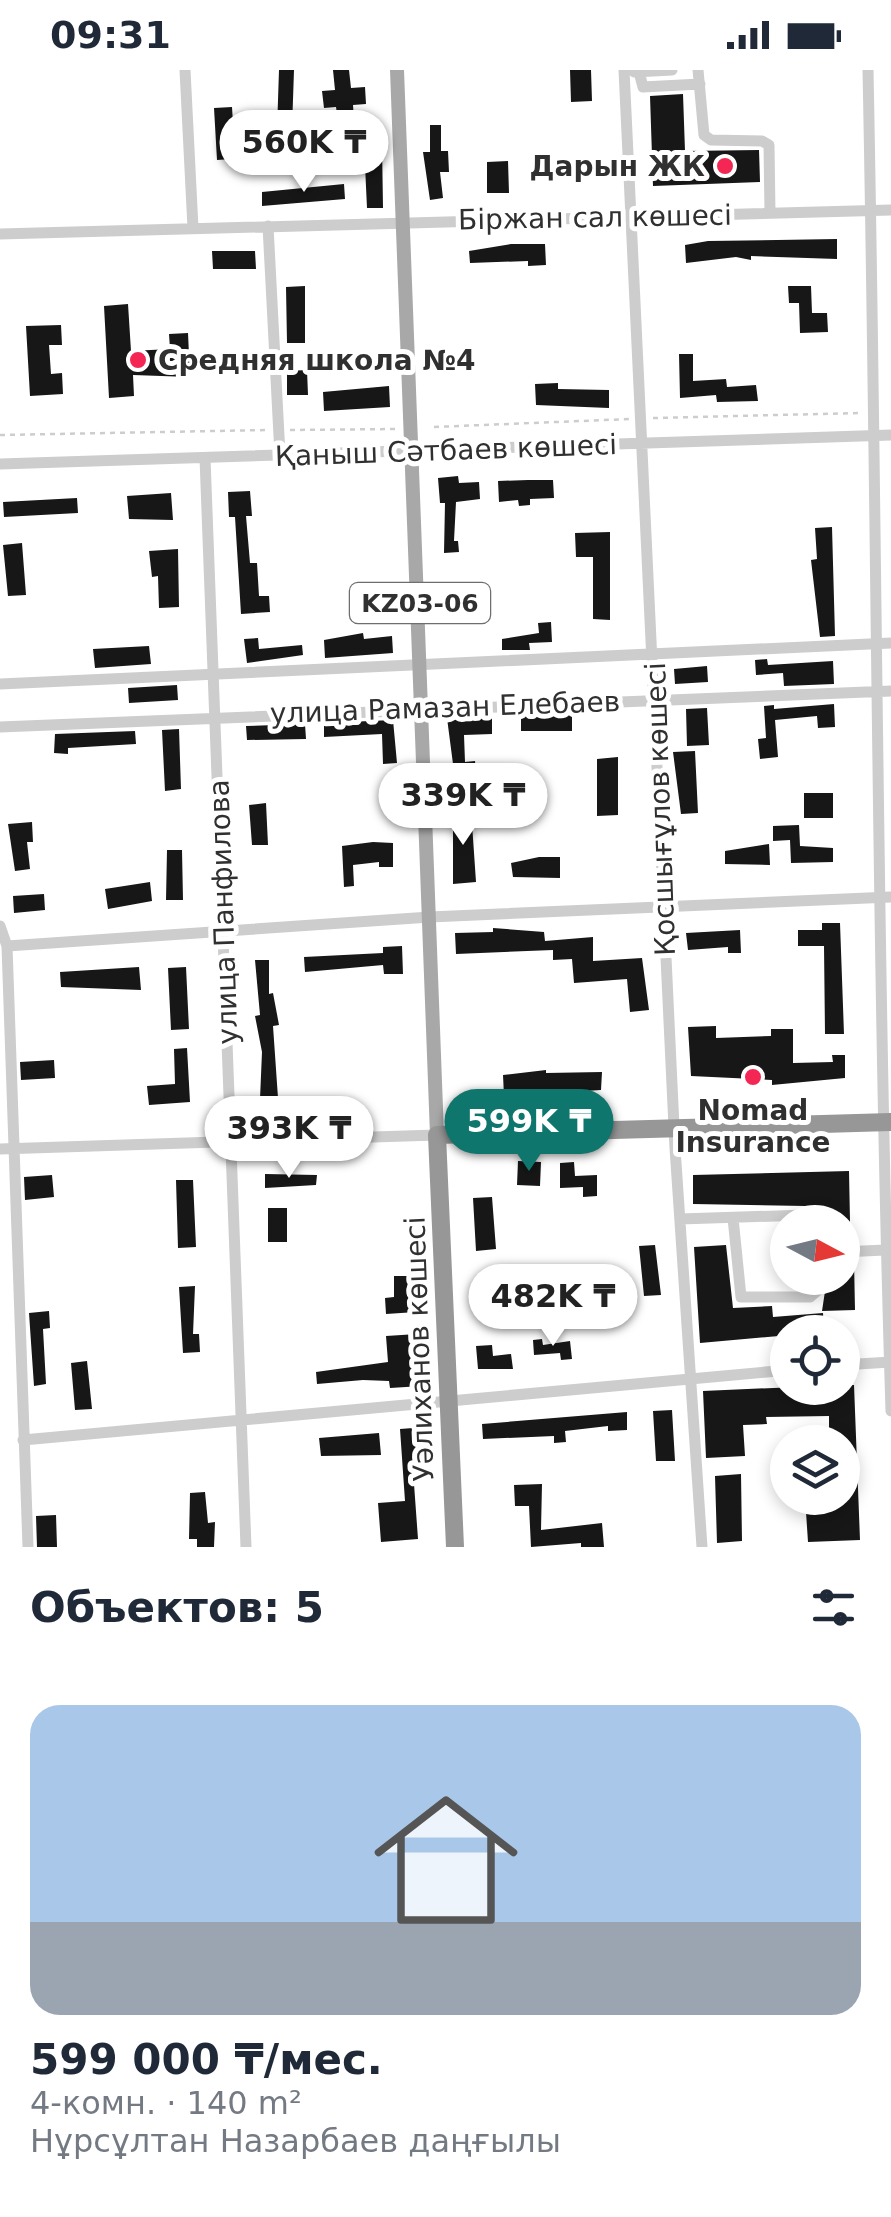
<!DOCTYPE html>
<html lang="ru">
<head>
<meta charset="utf-8">
<style>
  :root { --surface:#fff; --page:#f6f6f7; --text:#1f2937; --muted:#747a83; --accent:#0f766e }
  body { margin:0; font-family:"DejaVu Sans",sans-serif; background:var(--page); color:var(--text); height:100vh; display:flex; flex-direction:column; font-size:38px; white-space:nowrap }
  * { box-sizing:border-box; margin:0 }
  p { font-size:32px; color:var(--muted) }
  .icon { flex:none; width:55px; height:55px; fill:none; stroke:currentColor; stroke-width:2; stroke-linecap:round; stroke-linejoin:round }
  .map { position:relative; height:1477px; overflow:hidden }
  .sheet { display:flex; flex-direction:column; background:var(--surface); flex:1 }
  .sheet>* { flex:none }
  .needle { width:65px; rotate:97deg }
  .tools { position:absolute; left:770px; top:1135px; display:grid; gap:20px }
  .tools a { display:grid; place-items:center; width:90px; height:90px; border-radius:50%; background:var(--surface); box-shadow:0 5px 15px #0003; font-size:50px }
  .price { position:absolute; translate:-50% -85px; padding:0 22px; border-radius:35px; background:#fff; color:#222; font-size:32px; line-height:65px; filter:drop-shadow(0 2px 5px #0008) }
  .price::after { content:''; position:absolute; left:50%; top:60px; width:30px; height:22px; margin-left:-15px; background:inherit; clip-path:polygon(0 0,100% 0,50% 100%) }
  .price.selected { background:var(--accent); color:#fff }
  ul { padding:0; list-style:none }
  li { display:grid; align-content:center; gap:20px; height:530px; padding:0 30px }
  li span { display:grid; place-items:center; height:310px; border-radius:30px; color:#555 }
  li>.icon { margin-inline-start:auto }
  span .icon { width:180px; height:180px; fill:#fffc; stroke-width:1 }
  li b { font-size:42px }
  h2 { display:flex; justify-content:space-between; align-items:center; height:120px; padding:0 30px; font-size:42px }
  .status { display:flex; justify-content:space-between; align-items:center; height:70px; padding:0 50px; background:var(--surface); direction:ltr }
  .status svg { height:28px; fill:currentColor }
  .map>svg:first-child { display:block }
  .building { fill:#171717 }
  .lines { fill:none; stroke-linecap:round; stroke-linejoin:round }
  .path { stroke:#cdcdcd; stroke-width:2.5; stroke-dasharray:5 5; stroke-linecap:butt }
  .minor { stroke:#cdcdcd; stroke-width:11 }
  .major { stroke:#a8a8a8; stroke-width:14 }
  .highway { stroke:#979797; stroke-width:18 }
  .poi-dot { fill:#f42653; stroke:#fff; stroke-width:4 }
  .labels { text-anchor:middle; stroke-width:10; stroke-linejoin:round; paint-order:stroke }
  .shield { fill:#fff; stroke:#6e6e6e; stroke-width:2.5 }
  .shield-label { font-size:25px; font-weight:bold; fill:#303030 }
  .poi-label { font-size:28px; font-weight:bold; fill:#303030; stroke:#fff; text-anchor:end }
  .street-label { font-size:28px; fill:#303030; stroke:#fff }
</style>
</head>
<body>
<div class="status"><b>09:31</b><svg viewBox="0 0 49 12"><path d="M0 12V9h3v3zM5 12V6h3v6zM10 12V3h3v9zM15 12V0h3v12zM26 1h20v11H26zM47 4h2v5h-2z"/></svg></div>
<div class="map">
<svg width="891" height="1477" viewBox="0 0 891 1477">
  <rect width="100%" height="100%" fill="#fff"/>
  <path class="building" d="M279,0H294L292,59L277,60Z
    M333,0H349L351,18L365,17L366,34L353,35L354,49L338,51L336,37L324,38L322,21L335,20Z
    M570,0H591L592,31L571,32Z
    M683,24L685,81L759,80L760,112L653,116L650,26Z
    M232,37L233,53H228L232,89L217,90L214,38Z
    M430,55H441V81H448L449,102H440L443,128L430,130L423,82H430Z
    M382,73L383,138H367L364,74Z
    M508,91L509,123H487V92Z
    M344,114L345,129L262,136V122Z
    M837,169V189L751,186V190L736,187L686,193L685,175L708,171Z
    M511,174H545L546,195L528,196V191L470,193L469,181Z
    M212,181H255L256,199H213Z
    M305,216V273H287L286,217Z
    M788,216H811L812,243H827L828,262L800,263L799,233H789Z
    M128,234L131,281L170,279L169,264L188,263L190,307L133,305L134,326L109,328L104,236Z
    M61,255L62,275H49L51,304L62,303L63,324L30,326L26,256Z
    M679,284H693V311L726,309L727,317L756,315L758,331L717,332L716,325L680,328Z
    M307,300L308,325H287V301Z
    M558,313V319L609,320V338L536,335L535,314Z
    M389,316L390,337L324,341L323,322Z
    M458,406L459,413L479,412L480,429L456,432L454,471H458L459,482L444,483L445,433H440L438,408Z
    M528,410H553L554,428L530,429V435L519,436L518,430L499,432L498,411Z
    M250,421L252,446H246L250,493H257L259,526H269L270,542L241,544L235,447H229L228,422Z
    M171,423L173,450L129,449L127,426Z
    M77,428L78,443L4,447L3,432Z
    M832,457L835,566L820,567L811,490L817,489L815,458Z
    M610,462V550L593,549V487H576L575,463Z
    M22,473L26,525L8,526L3,475Z
    M178,479L179,537L159,538L158,506L152,507L149,481Z
    M551,552L552,572L529,573L530,580H502V569L539,563L538,553Z
    M363,563L364,569L392,566L393,583L325,588L324,570Z
    M258,568L259,579L302,575L303,585L247,593L244,569Z
    M149,576L151,594L95,598L93,579Z
    M767,589L768,595L833,591L834,614L784,616L783,603L756,605L755,590Z
    M707,596L708,612L675,614L674,599Z
    M177,615L178,630L129,633L128,618Z
    M834,634L835,657L818,658L817,646L775,650L778,687L760,689L758,669L766,668L764,636L774,635V639Z
    M707,638L709,675L687,676L686,639Z
    M572,643V661H521V645Z
    M492,646V664L464,665L465,692L475,691L477,715L456,717L447,648Z
    M393,650L397,693L383,694L382,664L324,667V653Z
    M305,654L306,669L247,670L246,656Z
    M179,659L181,719L165,721L162,660Z
    M135,661L136,674L68,678V684L54,683L55,664Z
    M695,681L698,743L681,744L673,682Z
    M618,687V745L597,746V689Z
    M804,723H833V748H804Z
    M266,733L268,775H252L249,735Z
    M471,739L476,812L453,814V741Z
    M32,752L33,772H27L30,799L15,801L8,754Z
    M799,755L800,776L833,778V792L791,793L790,770L773,771V756Z
    M373,772L393,773V797H379V792L353,795L354,816L344,817L342,776Z
    M769,774L770,795L725,794V781Z
    M167,780H182L183,830H166Z
    M539,787H560V808L513,807L511,793Z
    M150,812L152,831L108,839L105,819Z
    M44,824L45,840L14,843L13,826Z
    M822,853H840L844,964H825L824,876H798V860H822Z
    M493,858L544,862L545,871L593,867V891L642,888L649,940L630,942L627,909L574,913L572,889L553,890V880L456,884L455,863L493,862Z
    M740,860L741,883H728V877L688,880L686,863Z
    M402,876L403,904H384L383,895L305,902L304,887L383,883V877Z
    M255,890H269V924L273,923L279,955L273,956L278,1028L260,1029L262,982L255,946L260,945Z
    M139,897L141,920L61,917L60,902Z
    M186,897L189,959L171,960L168,898Z
    M716,956V968L771,966V959H793V993L833,992L832,985H845V1008L772,1015V1010L691,1006L688,957Z
    M187,978L190,1032L149,1035L147,1016L175,1014L174,979Z
    M54,990L55,1008L21,1010L20,992Z
    M546,1000V1003L602,1002L601,1020L504,1026L503,1005Z
    M518,1091L541,1092L540,1116L517,1115Z
    M574,1092L575,1106L597,1105V1126L583,1127V1117L560,1118V1093Z
    M849,1101L850,1152H824L823,1141L806,1136L693,1134V1105Z
    M265,1104L317,1105L316,1115L265,1118Z
    M52,1105L54,1127L25,1130L24,1107Z
    M176,1110H193L196,1177L178,1178Z
    M492,1127L496,1179L476,1181L473,1128Z
    M268,1138H287V1172H268Z
    M655,1175L661,1225L644,1226L639,1176Z
    M726,1175L733,1238L772,1236L773,1247L823,1243L824,1262L700,1273L694,1177Z
    M842,1191H854L855,1240L822,1241L827,1208H842Z
    M394,1206H408L407,1226L414,1225L416,1242L386,1244L385,1228L394,1227Z
    M195,1216L193,1264H199L200,1282L183,1283L179,1217Z
    M49,1241L50,1258L43,1259L46,1314L34,1316L29,1243Z
    M417,1264L422,1316L390,1318L389,1311L363,1310L317,1314L316,1302L388,1292L386,1266Z
    M542,1269L543,1275L570,1271L572,1289L561,1290L560,1283L534,1285L533,1270Z
    M492,1275L493,1286L511,1284L513,1299H478L476,1276Z
    M87,1291L92,1339L75,1340L71,1293Z
    M842,1315H854L860,1470L808,1472L806,1442L832,1441L831,1428H842V1372H829V1346L766,1347L767,1354L743,1355L745,1386L706,1388L703,1321Z
    M672,1340L675,1391H656L653,1341Z
    M627,1342V1360L608,1361V1356L565,1361L566,1372L554,1373V1366L483,1369L482,1354Z
    M413,1358L419,1393V1414H414L418,1469L381,1472L378,1433L405,1431L400,1359Z
    M379,1363L381,1385L321,1386L319,1368Z
    M741,1404L742,1471L717,1473L715,1406Z
    M542,1414L541,1460L602,1453L604,1477H581V1473L531,1477L529,1436H515L514,1415Z
    M205,1422L208,1453L215,1452L214,1477H197V1469H189L190,1423Z
    M56,1445L57,1477H37L36,1446Z"/>
  <g class="lines">
    <path class="path" d="M653,348L860,343
      M434,357L630,349
      M290,360L397,359
      M0,365L267,360"/>
    <path class="minor" d="M185,0L193,158
      M624,0L675,1078L702,1477
      M698,0L704,65L711,70L762,71L769,75L770,143
      M868,0C877,447 877,894 891,1341
      M634,2L672,0
      M639,2L643,17L700,14
      M268,156L280,385
      M0,164L891,140
      M205,388L246,1477
      M0,394L891,365
      M0,614L891,573
      M0,657L891,621
      M0,856L7,876L28,1477
      M7,876L430,847L891,827
      M0,1079L437,1065
      M733,1148L741,1227H810L818,1220V1208
      M680,1149L806,1145L815,1152
      M842,1182L885,1180
      M842,1295L891,1292
      M23,1370L788,1300"/>
    <path class="major" d="M397,0L437,1065"/>
    <path class="highway" d="M455,1477L437,1065L891,1052"/>
  </g>
  <g class="poi-dot">
    <circle cx="725" cy="96" r="10"/>
    <circle cx="138" cy="290" r="10"/>
    <circle cx="753" cy="1007" r="10"/>
  </g>
  <g class="labels">
    <rect class="shield" x="350" y="513" width="140" height="40" rx="8"/>
    <g class="shield-label">
      <text x="420" y="542">KZ03-06</text>
    </g>
    <g class="poi-label">
      <text x="705" y="106">Дарын ЖК</text>
      <text x="158" y="300" text-anchor="start">Средняя школа №4</text>
      <text x="753" y="1050" text-anchor="middle">Nomad<tspan x="753" dy="32">Insurance</tspan></text>
    </g>
    <g class="street-label">
      <text transform="translate(595 147) rotate(-1)" y="10">Біржан сал көшесі</text>
      <text transform="translate(446 380) rotate(-2)" y="10">Қаныш Сәтбаев көшесі</text>
      <text transform="translate(445 637) rotate(-2)" y="10">улица Рамазан Елебаев</text>
      <text transform="translate(660 739) rotate(-92)" y="10">Қосшығұлов көшесі</text>
      <text transform="translate(223 842) rotate(-92)" y="10">улица Панфилова</text>
      <text transform="translate(419 1279) rotate(-92)" y="10">Уәлиханов көшесі</text>
    </g>
  </g>
</svg>
<div class="tools">
<a><svg class="needle" viewBox="-14 -14 28 28"><path d="M0-13l5 13h-10z" fill="#e53935"/><path d="M0 13l5-13h-10z" fill="#747a83"/></svg></a>
<a><svg class="icon" aria-label="locate" viewBox="0 0 24 24"><circle cx="12" cy="12" r="6"/><path d="M12 2v4M12 18v4M2 12h4M18 12h4"/></svg></a>
<a><svg class="icon" aria-label="layers" viewBox="0 0 24 24"><path d="M12 4l9 5-9 5-9-5zM3 14l9 5 9-5"/></svg></a>
</div>
<b class="price" style="left:304px;top:125px">560K ₸</b>
<b class="price" style="left:463px;top:778px">339K ₸</b>
<b class="price selected" style="left:529px;top:1104px">599K ₸</b>
<b class="price" style="left:289px;top:1111px">393K ₸</b>
<b class="price" style="left:553px;top:1279px">482K ₸</b>
</div>
<section class="sheet">
<h2>Объектов: 5<svg class="icon" aria-label="filters" viewBox="0 0 24 24"><path d="M4 7h16M4 17h16"/><circle cx="9" cy="7" r="2"/><circle cx="15" cy="17" r="2"/></svg></h2>
<ul>
<li><span style="background:linear-gradient(#a9c7e8 70%,#9aa5b1 0)"><svg class="icon" aria-label="home" viewBox="0 0 24 24"><path d="M3 11l9-7 9 7M6 9v11h12V9"/></svg></span><div><b>599 000 ₸/мес.</b><p>4-комн. · 140 m²</p><p>Нұрсұлтан Назарбаев даңғылы</p></div></li>
</ul>
</section>
</body>
</html>
